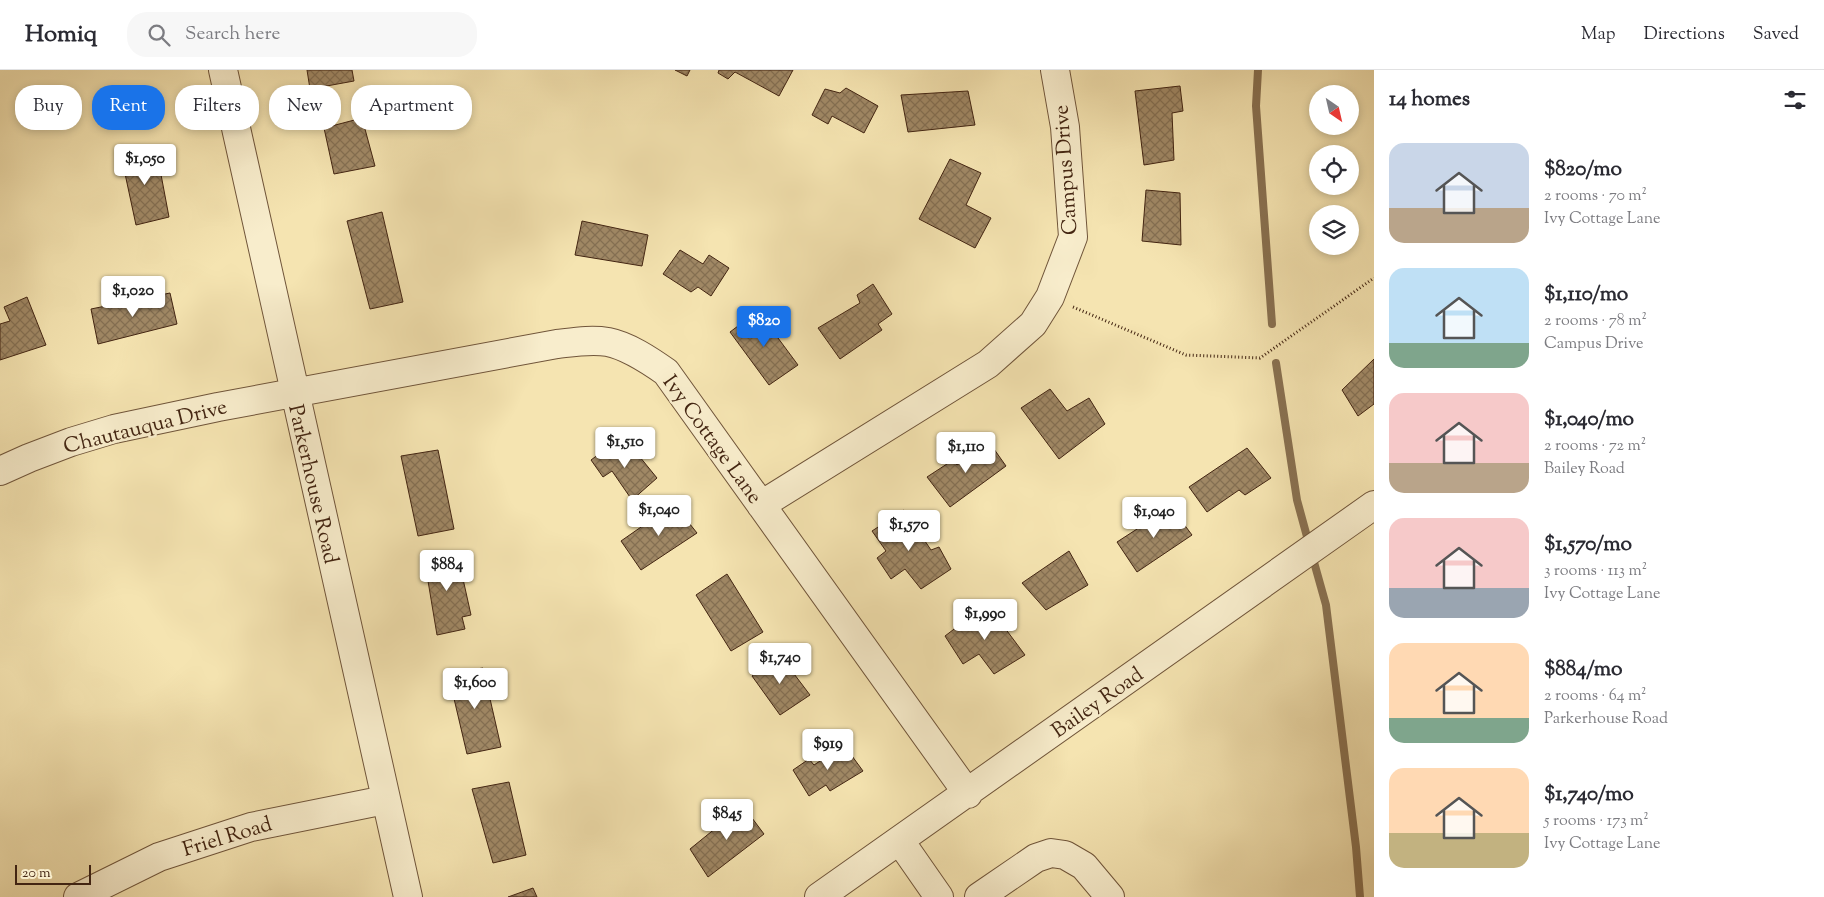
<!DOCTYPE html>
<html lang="en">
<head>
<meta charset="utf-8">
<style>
  :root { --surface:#fff; --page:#f7f7f7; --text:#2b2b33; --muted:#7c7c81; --line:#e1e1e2; --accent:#1a73e8 }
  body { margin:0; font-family:"Sorts Mill Goudy",serif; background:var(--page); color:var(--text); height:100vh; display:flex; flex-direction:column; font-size:19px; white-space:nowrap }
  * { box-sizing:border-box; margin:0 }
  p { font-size:16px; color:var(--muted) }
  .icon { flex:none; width:28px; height:28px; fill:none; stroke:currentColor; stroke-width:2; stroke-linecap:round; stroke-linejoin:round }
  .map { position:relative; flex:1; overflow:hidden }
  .panel { display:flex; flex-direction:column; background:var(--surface); width:450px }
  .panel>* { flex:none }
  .hud { position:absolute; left:15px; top:15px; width:475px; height:45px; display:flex; gap:10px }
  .needle { width:32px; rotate:146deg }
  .buttons { position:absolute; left:1309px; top:15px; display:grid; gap:10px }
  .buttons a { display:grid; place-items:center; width:50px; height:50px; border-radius:50%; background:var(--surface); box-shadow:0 2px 8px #0003; font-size:25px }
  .scale { position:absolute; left:15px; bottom:12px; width:76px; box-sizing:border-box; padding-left:5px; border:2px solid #432512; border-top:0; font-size:14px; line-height:18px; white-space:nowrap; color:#432512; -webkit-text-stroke:4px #f8edcc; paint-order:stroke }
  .price { position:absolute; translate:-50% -42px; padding:0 11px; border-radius:5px; background:#fff; color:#222; font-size:16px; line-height:32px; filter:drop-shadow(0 1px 2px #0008) }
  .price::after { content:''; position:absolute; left:50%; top:30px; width:15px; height:11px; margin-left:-8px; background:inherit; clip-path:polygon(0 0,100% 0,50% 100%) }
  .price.current { background:var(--accent); color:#fff }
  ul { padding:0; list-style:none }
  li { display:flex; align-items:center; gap:15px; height:125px; padding:0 15px }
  li span { display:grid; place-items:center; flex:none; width:140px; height:100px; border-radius:15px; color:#555 }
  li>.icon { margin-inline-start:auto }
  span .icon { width:60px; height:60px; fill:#fffc; stroke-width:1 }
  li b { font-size:21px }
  h2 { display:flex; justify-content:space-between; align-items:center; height:60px; padding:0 15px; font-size:21px }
  .tag { padding:0 18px; border-radius:20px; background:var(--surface); box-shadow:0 2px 8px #0003; font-size:18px; line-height:45px }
  .tag.current { background:var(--accent); color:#fff }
  header { display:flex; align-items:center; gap:30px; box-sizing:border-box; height:70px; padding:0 25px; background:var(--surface); border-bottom:1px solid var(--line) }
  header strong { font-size:24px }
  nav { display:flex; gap:28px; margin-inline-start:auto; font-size:18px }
  .search { width:350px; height:45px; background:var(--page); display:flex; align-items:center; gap:12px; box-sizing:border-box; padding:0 18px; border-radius:20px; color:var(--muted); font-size:19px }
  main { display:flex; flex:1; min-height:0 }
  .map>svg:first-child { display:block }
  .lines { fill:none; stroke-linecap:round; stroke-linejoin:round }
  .stream { stroke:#897151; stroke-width:8 }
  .building { fill:url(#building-cross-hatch); stroke:#432512 }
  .minor-casing { stroke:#70553a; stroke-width:30 }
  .path { stroke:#432512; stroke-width:3; stroke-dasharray:1 2.5; stroke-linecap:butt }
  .minor { stroke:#f8edcc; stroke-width:28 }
  .labels { text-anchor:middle; stroke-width:4.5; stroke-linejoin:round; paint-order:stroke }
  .street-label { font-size:21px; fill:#432512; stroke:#f8edcc }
</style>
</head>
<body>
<header>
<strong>Homiq</strong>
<div class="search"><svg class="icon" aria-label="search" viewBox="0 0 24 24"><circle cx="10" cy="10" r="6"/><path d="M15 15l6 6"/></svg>Search here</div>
<nav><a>Map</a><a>Directions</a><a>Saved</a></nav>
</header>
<main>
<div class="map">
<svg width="1374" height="827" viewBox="0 0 1374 827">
  <defs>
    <pattern id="building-cross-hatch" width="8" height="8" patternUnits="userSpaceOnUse" patternTransform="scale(1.25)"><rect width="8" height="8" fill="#a08865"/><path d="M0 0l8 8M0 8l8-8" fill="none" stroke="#846f52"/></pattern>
  </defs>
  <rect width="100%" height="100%" fill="#f5e4b1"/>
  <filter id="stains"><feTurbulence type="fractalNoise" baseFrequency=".004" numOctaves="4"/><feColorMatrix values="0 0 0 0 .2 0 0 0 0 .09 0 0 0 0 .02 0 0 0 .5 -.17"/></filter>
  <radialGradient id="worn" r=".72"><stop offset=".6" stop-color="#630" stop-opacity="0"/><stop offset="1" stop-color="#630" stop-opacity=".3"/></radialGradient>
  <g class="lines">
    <path class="stream" d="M1258,0L1256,36L1272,254
      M1276,293L1297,430L1309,474
      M1312,485L1326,535L1356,777L1360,827"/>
  </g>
  <path class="building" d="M307,0H352L354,11L310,19Z
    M675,0H690L687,6Z
    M719,0H793L779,26L735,2L728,9L718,3Z
    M1180,16L1183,41L1172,43L1174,90L1144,95L1135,21Z
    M846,18L878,36L864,63L832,46L828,54L812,45L825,19L840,23Z
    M968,21L975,55L908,62L901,25Z
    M362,48L375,96L334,104L324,58Z
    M156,78L169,147L136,155L121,85Z
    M950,89L981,103L966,135L991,148L975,178L919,149Z
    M1146,120L1180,123L1181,175L1142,171Z
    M382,142L403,232L370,239L347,151Z
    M582,151L648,165L642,196L575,185Z
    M680,180L703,194L709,185L729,198L711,226L698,217L691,222L663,204Z
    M873,214L892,244L878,254L882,260L840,289L818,258L860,233L857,225Z
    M170,223L177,254L98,274L91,239Z
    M27,227L46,275L0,290V254L10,251L4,237Z
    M758,241L798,295L769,315L730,262Z
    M1374,289V334L1358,346L1342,320Z
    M1050,319L1067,341L1089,328L1105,354L1059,389L1021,338Z
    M619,369L627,385L635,381L657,408L632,430L612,401L603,407L591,390Z
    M989,372L1006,396L950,437L927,407L953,390L957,395Z
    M1247,378L1271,408L1245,425L1239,420L1207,442L1189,417Z
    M438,380L454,459L418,466L401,386Z
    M674,434L697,463L641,500L621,471Z
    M1171,437L1192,465L1137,502L1117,472Z
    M904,440L931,480L939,477L951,499L921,519L905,499L891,509L877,488L886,481L872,461Z
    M1069,481L1088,515L1046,540L1022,513Z
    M457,482L471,545L462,547L465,559L437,565L424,487Z
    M727,504L763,562L731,581L696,525Z
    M987,534L1025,585L994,604L979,584L963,594L945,566Z
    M779,584L810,625L780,645L752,606Z
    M483,598L501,677L467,684L448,603Z
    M844,675L863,701L830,721L826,715L809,726L793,700L809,689L814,695Z
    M509,712L526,785L493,793L472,719Z
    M743,736L764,764L708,807L690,779Z
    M533,818L537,827H508Z"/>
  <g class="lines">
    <g class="minor-casing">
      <path id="minor" d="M223,0L408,827
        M0,401L29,388L71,372L114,359L218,337L557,274C574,272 591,269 608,272C628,276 649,290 666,302L968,724
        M761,435L988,294L1033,254L1050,227L1073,167L1065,57L1055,0
        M900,771L939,827
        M78,827L159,787L251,757L385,730
        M819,827L1374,435
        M979,827L1036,788L1051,783L1065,785L1084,796L1110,827"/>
    </g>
    <path class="path" d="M1073,237L1186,285L1260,288L1374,208"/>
    <use href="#minor" class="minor"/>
  </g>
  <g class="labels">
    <g class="street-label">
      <text transform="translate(1065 100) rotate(-94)" y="7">Campus Drive</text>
      <text transform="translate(145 356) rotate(-14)" y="7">Chautauqua Drive</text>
      <text transform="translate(713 369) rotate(54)" y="7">Ivy Cottage Lane</text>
      <text transform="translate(314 414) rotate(77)" y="7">Parkerhouse Road</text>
      <text transform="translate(1097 632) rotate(-35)" y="7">Bailey Road</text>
      <text transform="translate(227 766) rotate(-17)" y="7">Friel Road</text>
    </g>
  </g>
  <rect width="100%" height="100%" filter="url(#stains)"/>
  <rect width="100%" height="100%" fill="url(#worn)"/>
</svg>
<div class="buttons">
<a><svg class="needle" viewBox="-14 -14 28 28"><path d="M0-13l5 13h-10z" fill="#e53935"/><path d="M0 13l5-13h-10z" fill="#7c7c81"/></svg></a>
<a><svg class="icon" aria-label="locate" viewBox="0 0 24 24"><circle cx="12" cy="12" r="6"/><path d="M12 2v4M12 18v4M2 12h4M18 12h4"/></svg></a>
<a><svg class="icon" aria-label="layers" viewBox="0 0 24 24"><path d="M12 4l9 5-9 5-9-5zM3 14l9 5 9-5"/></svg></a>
</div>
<div class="scale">20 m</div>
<b class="price" style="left:145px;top:116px">$1,050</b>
<b class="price" style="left:133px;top:248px">$1,020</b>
<b class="price current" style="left:764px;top:278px">$820</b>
<b class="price" style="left:625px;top:399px">$1,510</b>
<b class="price" style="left:966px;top:404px">$1,110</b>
<b class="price" style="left:659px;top:467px">$1,040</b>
<b class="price" style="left:1154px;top:469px">$1,040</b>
<b class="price" style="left:909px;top:482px">$1,570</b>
<b class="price" style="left:447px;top:522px">$884</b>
<b class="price" style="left:985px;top:571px">$1,990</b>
<b class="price" style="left:780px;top:615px">$1,740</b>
<b class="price" style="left:475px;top:640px">$1,600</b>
<b class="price" style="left:828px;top:701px">$919</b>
<b class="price" style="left:727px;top:771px">$845</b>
<div class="hud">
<a class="tag">Buy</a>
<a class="tag current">Rent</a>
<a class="tag">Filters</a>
<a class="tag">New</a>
<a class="tag">Apartment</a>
</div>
</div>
<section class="panel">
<h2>14 homes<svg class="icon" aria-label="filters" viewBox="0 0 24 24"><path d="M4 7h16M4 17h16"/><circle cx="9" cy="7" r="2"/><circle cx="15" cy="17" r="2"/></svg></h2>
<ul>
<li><span style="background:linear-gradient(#c9d6e8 65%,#b9a48a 0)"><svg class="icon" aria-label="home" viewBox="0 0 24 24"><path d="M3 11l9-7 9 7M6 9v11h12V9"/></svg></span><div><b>$820/mo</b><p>2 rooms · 70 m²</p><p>Ivy Cottage Lane</p></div></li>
<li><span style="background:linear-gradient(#bfe0f5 75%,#7fa58c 0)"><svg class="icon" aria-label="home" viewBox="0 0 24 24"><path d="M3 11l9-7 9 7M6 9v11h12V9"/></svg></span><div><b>$1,110/mo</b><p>2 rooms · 78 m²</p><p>Campus Drive</p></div></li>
<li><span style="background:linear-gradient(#f6c9c9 70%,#b9a48a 0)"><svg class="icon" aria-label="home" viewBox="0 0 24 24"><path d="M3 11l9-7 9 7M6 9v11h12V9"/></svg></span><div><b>$1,040/mo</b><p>2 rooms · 72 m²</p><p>Bailey Road</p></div></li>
<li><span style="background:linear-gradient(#f6c9c9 70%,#9aa5b1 0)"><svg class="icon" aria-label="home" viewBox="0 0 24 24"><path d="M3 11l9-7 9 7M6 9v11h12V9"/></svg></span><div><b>$1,570/mo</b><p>3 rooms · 113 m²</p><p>Ivy Cottage Lane</p></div></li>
<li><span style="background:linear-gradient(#ffd9b3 75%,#7fa58c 0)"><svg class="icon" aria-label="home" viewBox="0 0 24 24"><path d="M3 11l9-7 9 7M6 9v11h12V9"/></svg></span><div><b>$884/mo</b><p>2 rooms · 64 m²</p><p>Parkerhouse Road</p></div></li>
<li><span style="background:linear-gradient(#ffd9b3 65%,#c2b280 0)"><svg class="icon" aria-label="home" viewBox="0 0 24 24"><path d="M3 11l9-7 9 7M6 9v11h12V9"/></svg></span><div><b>$1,740/mo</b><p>5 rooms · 173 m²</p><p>Ivy Cottage Lane</p></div></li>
</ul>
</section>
</main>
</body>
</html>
